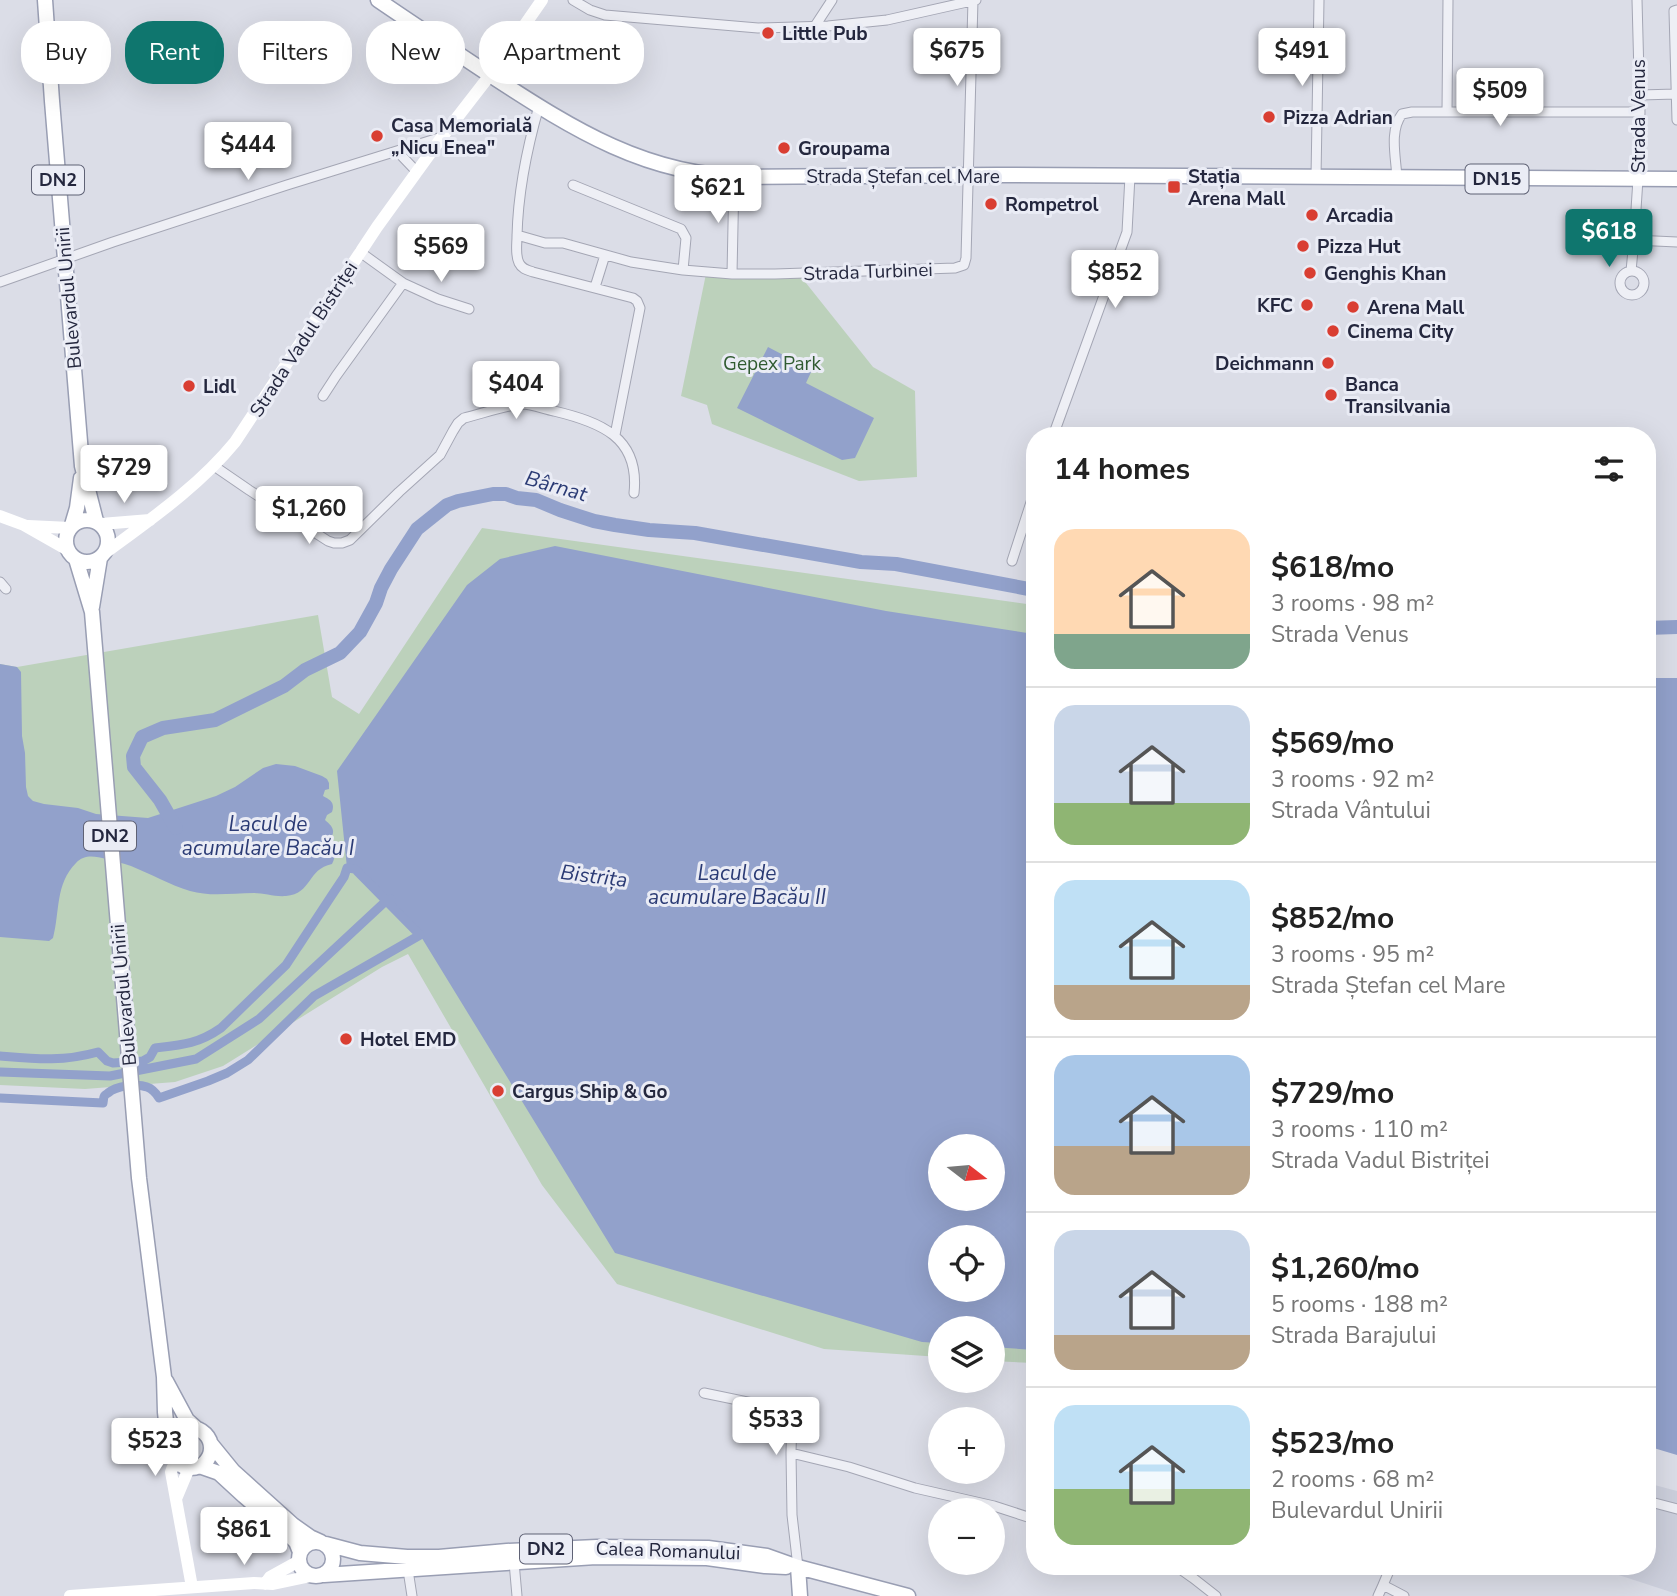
<!DOCTYPE html>
<html lang="en">
<head>
<meta charset="utf-8">
<style>
  :root { --surface:#fff; --page:#f6f6f6; --text:#222; --muted:#767676; --line:#e0e0e0; --accent:#0f766e }
  body { margin:0; font-family:"Nunito Sans",sans-serif; background:var(--page); color:var(--text); height:100vh; display:flex; flex-direction:column; font-size:26px; white-space:nowrap }
  * { box-sizing:border-box; margin:0 }
  p { font-size:23px; color:var(--muted) }
  .icon { flex:none; width:38px; height:38px; fill:none; stroke:currentColor; stroke-width:2; stroke-linecap:round; stroke-linejoin:round }
  .map { position:relative; flex:1; overflow:hidden }
  .details { position:absolute; left:1026px; top:427px; width:630px; height:1148px; display:flex; flex-direction:column; background:var(--surface); border-radius:28px; box-shadow:0 7px 28px #0002 }
  .details>* { flex:none }
  .hud { position:absolute; left:21px; top:21px; width:665px; height:63px; display:flex; gap:14px }
  .needle { width:46px; rotate:106deg }
  .fabs { position:absolute; left:928px; top:1134px; display:grid; gap:14px }
  .fabs a { display:grid; place-items:center; width:77px; height:77px; border-radius:50%; background:var(--surface); box-shadow:0 7px 28px #0002; font-size:35px }
  .price { position:absolute; translate:-50% -60px; padding:0 16px; border-radius:7px; background:#fff; color:#222; font-size:23px; line-height:46px; filter:drop-shadow(0 2px 4px #0008) }
  .price::after { content:''; position:absolute; left:50%; top:42px; width:21px; height:16px; margin-left:-10px; background:inherit; clip-path:polygon(0 0,100% 0,50% 100%) }
  .price.on { background:var(--accent); color:#fff }
  ul { padding:0; list-style:none }
  li { display:flex; align-items:center; gap:21px; height:175px; padding:0 28px }
  li+li { border-top:2px solid var(--line) }
  li span { display:grid; place-items:center; flex:none; width:196px; height:140px; border-radius:21px; color:#555 }
  li>.icon { margin-inline-start:auto }
  span .icon { width:84px; height:84px; fill:#fffc; stroke-width:1 }
  li b { font-size:30px }
  h2 { display:flex; justify-content:space-between; align-items:center; height:84px; padding:0 28px; font-size:30px }
  .pill { padding:0 24px; border-radius:28px; background:var(--surface); box-shadow:0 7px 28px #0002; font-size:24px; line-height:63px }
  .pill.on { background:var(--accent); color:#fff }
  .map>svg:first-child { display:block }
  .built { fill:#cccfdc }
  .green { fill:#bcd1bb; fill-rule:evenodd }
  .water { fill:#92a1cb; fill-rule:evenodd }
  .lines { fill:none; stroke-linecap:round; stroke-linejoin:round }
  .canal { stroke:#92a1cb; stroke-width:9 }
  .river { stroke:#92a1cb; stroke-width:14 }
  .minor-casing { stroke:#a4a6b4; stroke-width:11 }
  .primary-casing { stroke:#999eb3; stroke-width:17 }
  .minor { stroke:#eeeff5; stroke-width:9 }
  .secondary { stroke:#fff; stroke-width:12 }
  .primary { stroke:#fff; stroke-width:14 }
  .poi-dot { fill:#d93e32; stroke:#eaecf5; stroke-width:2.5 }
  .labels { text-anchor:middle; stroke-width:6; stroke-linejoin:round; paint-order:stroke }
  .shield { fill:#eaecf5; stroke:#5f6275; stroke-width:2 }
  .shield-label { font-size:18px; font-weight:bold; fill:#24273e }
  .poi-label { font-size:19px; font-weight:bold; fill:#24273e; stroke:#eaecf5; text-anchor:start }
  .street-label { font-size:19px; fill:#24273e; stroke:#eaecf5 }
  .park-label { font-size:19px; fill:#305b31; stroke:#eaecf5 }
  .water-label { font-size:21px; font-style:italic; fill:#2b3b75; stroke:#eaecf5 }
</style>
</head>
<body>
<div class="map">
<svg width="1677" height="1596" viewBox="0 0 1677 1596">
  <rect width="100%" height="100%" fill="#dbdde7"/>
  <path class="built" d="M1647,1483L1677,1491V1594L1591,1566H1647Z"/>
  <path class="green" d="M707,269L798,273L873,367L915,391L917,477L859,481L712,424L707,405L681,396Z
    M482,528L1034,605V1363L992,1361V1328H940V1357L824,1349L617,1284L542,1185L408,954L382,967L223,1066L175,1082L85,1089L0,1085V664L17,667L318,615L332,697L359,714ZM940,1146H992V1199H940ZM940,1237H992V1290H940Z"/>
  <path class="water" d="M768,347L812,370L806,383L874,418L855,458L842,460L737,408Z
    M555,546L886,611L1034,634V1350L992,1347V1328H940V1343L922,1342L615,1253L420,935L355,868H347L337,771L467,585L500,559ZM940,1146H992V1199H940ZM940,1237H992V1290H940Z
    M0,664L17,667L21,672L22,736L25,753L26,787L28,796L33,801L44,804L78,808L96,814L148,818L216,796L235,787L263,768L276,764L295,766L322,776L327,779L329,783V789L325,790L323,796C331,800 335,803 332,812L327,815L325,820C332,826 337,831 329,840C335,849 337,854 332,864C307,869 312,894 286,896C275,897 264,893 254,893C232,893 211,897 190,891C170,885 151,874 131,866C123,863 114,861 106,859C95,856 84,854 76,863C55,884 60,912 53,938L49,941L0,937Z
    M1647,678H1677V1455L1647,1446Z"/>
  <g class="lines">
    <path class="canal" d="M0,1056C36,1059 62,1062 98,1052L107,1061L113,1063L143,1061L150,1057L155,1048C182,1045 198,1044 221,1028L286,965L332,895L344,877L347,868L355,869L420,935L314,996L248,1060L227,1073L208,1081L159,1098C156,1093 153,1089 147,1087C137,1083 116,1086 108,1093C103,1096 104,1097 103,1103L0,1098
      M0,1072L110,1076L196,1059L259,1019L387,900L391,899"/>
    <path class="river" d="M1647,628L1677,627
      M176,828L160,800L134,767L133,756L142,737L163,728L215,720L284,686L305,670L340,653L360,632L376,603L381,588L391,569L417,529L447,505L458,501L493,494H506L517,498L536,500L560,510L594,521L615,525L649,530L695,533L861,562L896,564L1034,590"/>
    <g class="minor-casing">
      <path id="minor" d="M573,0L590,10L605,15L758,28L828,26L887,20L976,0
        M1637,0L1640,112L1638,179L1634,240L1677,242
        M1677,10L1674,11L1677,120
        M815,26L832,0
        M1640,95L1676,94
        M539,106C527,148 518,192 517,236C517,245 515,255 519,263C522,269 527,270 533,272L633,298L637,301L640,308L615,435
        M1447,112L1448,0
        M397,151L417,172
        M1316,177L1319,0
        M1397,178C1396,157 1389,131 1402,114L1412,112H1640
        M573,185L681,229L686,238L683,270
        M517,235L545,243H563L631,262L683,270L732,274H775L955,268L964,265L966,258L973,0
        M1631,271L1634,240
        M1620 283a12 12 0 1 1 24 0a12 12 0 1 1-24 0Z
        M732,274L734,177
        M0,282L113,242L287,185L442,137
        M403,283L438,299L469,309
        M595,287L605,255
        M323,396L336,376L403,283L360,252
        M1053,436L1127,232L1130,176
        M214,466L249,490L328,541L334,543H342L350,540L399,492L440,455L453,431L458,423L464,418C481,414 506,405 522,404C532,404 544,409 554,411C600,422 640,437 634,493
        M1012,561L1034,493
        M0,582L6,589
        M704,1393L786,1410L790,1411L792,1415L791,1453L792,1515L798,1567
        M791,1453L849,1467L915,1488L994,1506L1034,1519
        M1647,1501L1677,1509
        M514,1562L517,1596
        M1176,1566L1193,1578L1216,1596
        M408,1570L412,1596
        M1383,1585L1391,1566
        M1378,1596L1383,1585L1404,1596"/>
    </g>
    <g class="primary-casing">
      <path id="primary" d="M45,0L52,101L82,466L96,521
        M378,0C416,26 454,51 493,77C573,129 647,176 746,177L997,175L1677,179
        M66 541a21 21 0 1 1 42 0a21 21 0 1 1-42 0Z
        M72,525L77,508L81,478
        M76,559L92,612L139,1178L164,1377L165,1412L167,1431L172,1440
        M92,607L100,558
        M166,1381L187,1420L196,1428
        M171 1448a20 20 0 1 1 40 0a20 20 0 1 1-40 0Z
        M211,1444L233,1471L293,1525L310,1537L321,1542
        M199,1466L219,1473L244,1496L285,1531L296,1542L300,1552
        M299 1559a17 17 0 1 1 34 0a17 17 0 1 1-34 0Z
        M326,1544L360,1553L407,1557H439L507,1551L597,1547L708,1548L767,1556L798,1567L908,1596
        M798,1567L800,1596
        M324,1575L596,1557L707,1558L765,1566L786,1567"/>
    </g>
    <use href="#minor" class="minor"/>
    <path class="secondary" d="M0,516L24,525L68,550
      M101,524L150,520
      M28,526L70,528
      M105,553C151,519 198,487 235,442L377,227L442,137L490,75L542,0
      M175,1461L171,1472L192,1587
      M176,1499L189,1468
      M265,1584L270,1577L299,1561
      M70,1596L254,1583L273,1584L311,1576"/>
    <use href="#primary" class="primary"/>
  </g>
  <g class="poi-dot">
    <circle cx="768" cy="33" r="7"/>
    <circle cx="1269" cy="117" r="7"/>
    <circle cx="377" cy="136" r="7"/>
    <circle cx="784" cy="148" r="7"/>
    <rect x="1167" y="180" width="14" height="14" rx="3.5"/>
    <circle cx="991" cy="204" r="7"/>
    <circle cx="1312" cy="215" r="7"/>
    <circle cx="1303" cy="246" r="7"/>
    <circle cx="1310" cy="273" r="7"/>
    <circle cx="1307" cy="305" r="7"/>
    <circle cx="1353" cy="307" r="7"/>
    <circle cx="1333" cy="331" r="7"/>
    <circle cx="1328" cy="363" r="7"/>
    <circle cx="189" cy="386" r="7"/>
    <circle cx="1331" cy="395" r="7"/>
    <circle cx="346" cy="1039" r="7"/>
    <circle cx="498" cy="1091" r="7"/>
  </g>
  <g class="labels">
    <g class="shield">
      <rect x="1465.5" y="164.5" width="63" height="29" rx="5"/>
      <rect x="32" y="165.5" width="52" height="29" rx="5"/>
      <rect x="84" y="821.5" width="52" height="29" rx="5"/>
      <rect x="520" y="1534.5" width="52" height="29" rx="5"/>
    </g>
    <g class="shield-label">
      <text x="1497" y="185">DN15</text>
      <text x="58" y="186">DN2</text>
      <text x="110" y="842">DN2</text>
      <text x="546" y="1555">DN2</text>
    </g>
    <g class="poi-label">
      <text x="782" y="40">Little Pub</text>
      <text x="1283" y="124">Pizza Adrian</text>
      <text x="391" y="132">Casa Memorială<tspan x="391" dy="22">„Nicu Enea"</tspan></text>
      <text x="798" y="155">Groupama</text>
      <text x="1188" y="183">Stația<tspan x="1188" dy="22">Arena Mall</tspan></text>
      <text x="1005" y="211">Rompetrol</text>
      <text x="1326" y="222">Arcadia</text>
      <text x="1317" y="253">Pizza Hut</text>
      <text x="1324" y="280">Genghis Khan</text>
      <text x="1293" y="312" text-anchor="end">KFC</text>
      <text x="1367" y="314">Arena Mall</text>
      <text x="1347" y="338">Cinema City</text>
      <text x="1314" y="370" text-anchor="end">Deichmann</text>
      <text x="1345" y="391">Banca<tspan x="1345" dy="22">Transilvania</tspan></text>
      <text x="203" y="393">Lidl</text>
      <text x="360" y="1046">Hotel EMD</text>
      <text x="512" y="1098">Cargus Ship &amp; Go</text>
    </g>
    <g class="street-label">
      <text transform="translate(1638 116) rotate(-90)" y="7">Strada Venus</text>
      <text x="903" y="183">Strada Ștefan cel Mare</text>
      <text transform="translate(868 271) rotate(-2)" y="7">Strada Turbinei</text>
      <text transform="translate(68 298) rotate(-95)" y="7">Bulevardul Unirii</text>
      <text transform="translate(303 339) rotate(-57)" y="7">Strada Vadul Bistriței</text>
      <text transform="translate(123 995) rotate(-95)" y="7">Bulevardul Unirii</text>
      <text transform="translate(668 1550) rotate(2)" y="7">Calea Romanului</text>
    </g>
    <g class="park-label">
      <text x="772" y="370">Gepex Park</text>
    </g>
    <g class="water-label">
      <text transform="translate(556 486) rotate(16)" y="7">Bârnat</text>
      <text x="268" y="831">Lacul de<tspan x="268" dy="24">acumulare Bacău I</tspan></text>
      <text x="737" y="880">Lacul de<tspan x="737" dy="24">acumulare Bacău II</tspan></text>
      <text transform="translate(594 876) rotate(7)" y="7">Bistrița</text>
    </g>
  </g>
</svg>
<div class="fabs">
<a><svg class="needle" viewBox="-14 -14 28 28"><path d="M0-13l5 13h-10z" fill="#e53935"/><path d="M0 13l5-13h-10z" fill="#767676"/></svg></a>
<a><svg class="icon" aria-label="locate" viewBox="0 0 24 24"><circle cx="12" cy="12" r="6"/><path d="M12 2v4M12 18v4M2 12h4M18 12h4"/></svg></a>
<a><svg class="icon" aria-label="layers" viewBox="0 0 24 24"><path d="M12 4l9 5-9 5-9-5zM3 14l9 5 9-5"/></svg></a>
<a>+</a>
<a>−</a>
</div>
<b class="price" style="left:957px;top:88px">$675</b>
<b class="price" style="left:1302px;top:88px">$491</b>
<b class="price" style="left:1500px;top:128px">$509</b>
<b class="price" style="left:248px;top:182px">$444</b>
<b class="price" style="left:718px;top:225px">$621</b>
<b class="price on" style="left:1609px;top:269px">$618</b>
<b class="price" style="left:441px;top:284px">$569</b>
<b class="price" style="left:1115px;top:310px">$852</b>
<b class="price" style="left:516px;top:421px">$404</b>
<b class="price" style="left:124px;top:505px">$729</b>
<b class="price" style="left:309px;top:546px">$1,260</b>
<b class="price" style="left:776px;top:1457px">$533</b>
<b class="price" style="left:155px;top:1478px">$523</b>
<b class="price" style="left:244px;top:1567px">$861</b>
<div class="hud">
<a class="pill">Buy</a>
<a class="pill on">Rent</a>
<a class="pill">Filters</a>
<a class="pill">New</a>
<a class="pill">Apartment</a>
</div>
<section class="details">
<h2>14 homes<svg class="icon" aria-label="filters" viewBox="0 0 24 24"><path d="M4 7h16M4 17h16"/><circle cx="9" cy="7" r="2"/><circle cx="15" cy="17" r="2"/></svg></h2>
<ul>
<li><span style="background:linear-gradient(#ffd9b3 75%,#7fa58c 0)"><svg class="icon" aria-label="home" viewBox="0 0 24 24"><path d="M3 11l9-7 9 7M6 9v11h12V9"/></svg></span><div><b>$618/mo</b><p>3 rooms · 98 m²</p><p>Strada Venus</p></div></li>
<li><span style="background:linear-gradient(#c9d6e8 70%,#8fb573 0)"><svg class="icon" aria-label="home" viewBox="0 0 24 24"><path d="M3 11l9-7 9 7M6 9v11h12V9"/></svg></span><div><b>$569/mo</b><p>3 rooms · 92 m²</p><p>Strada Vântului</p></div></li>
<li><span style="background:linear-gradient(#bfe0f5 75%,#b9a48a 0)"><svg class="icon" aria-label="home" viewBox="0 0 24 24"><path d="M3 11l9-7 9 7M6 9v11h12V9"/></svg></span><div><b>$852/mo</b><p>3 rooms · 95 m²</p><p>Strada Ștefan cel Mare</p></div></li>
<li><span style="background:linear-gradient(#a9c7e8 65%,#b9a48a 0)"><svg class="icon" aria-label="home" viewBox="0 0 24 24"><path d="M3 11l9-7 9 7M6 9v11h12V9"/></svg></span><div><b>$729/mo</b><p>3 rooms · 110 m²</p><p>Strada Vadul Bistriței</p></div></li>
<li><span style="background:linear-gradient(#c9d6e8 75%,#b9a48a 0)"><svg class="icon" aria-label="home" viewBox="0 0 24 24"><path d="M3 11l9-7 9 7M6 9v11h12V9"/></svg></span><div><b>$1,260/mo</b><p>5 rooms · 188 m²</p><p>Strada Barajului</p></div></li>
<li><span style="background:linear-gradient(#bfe0f5 60%,#8fb573 0)"><svg class="icon" aria-label="home" viewBox="0 0 24 24"><path d="M3 11l9-7 9 7M6 9v11h12V9"/></svg></span><div><b>$523/mo</b><p>2 rooms · 68 m²</p><p>Bulevardul Unirii</p></div></li>
</ul>
</section>
</div>
</body>
</html>
